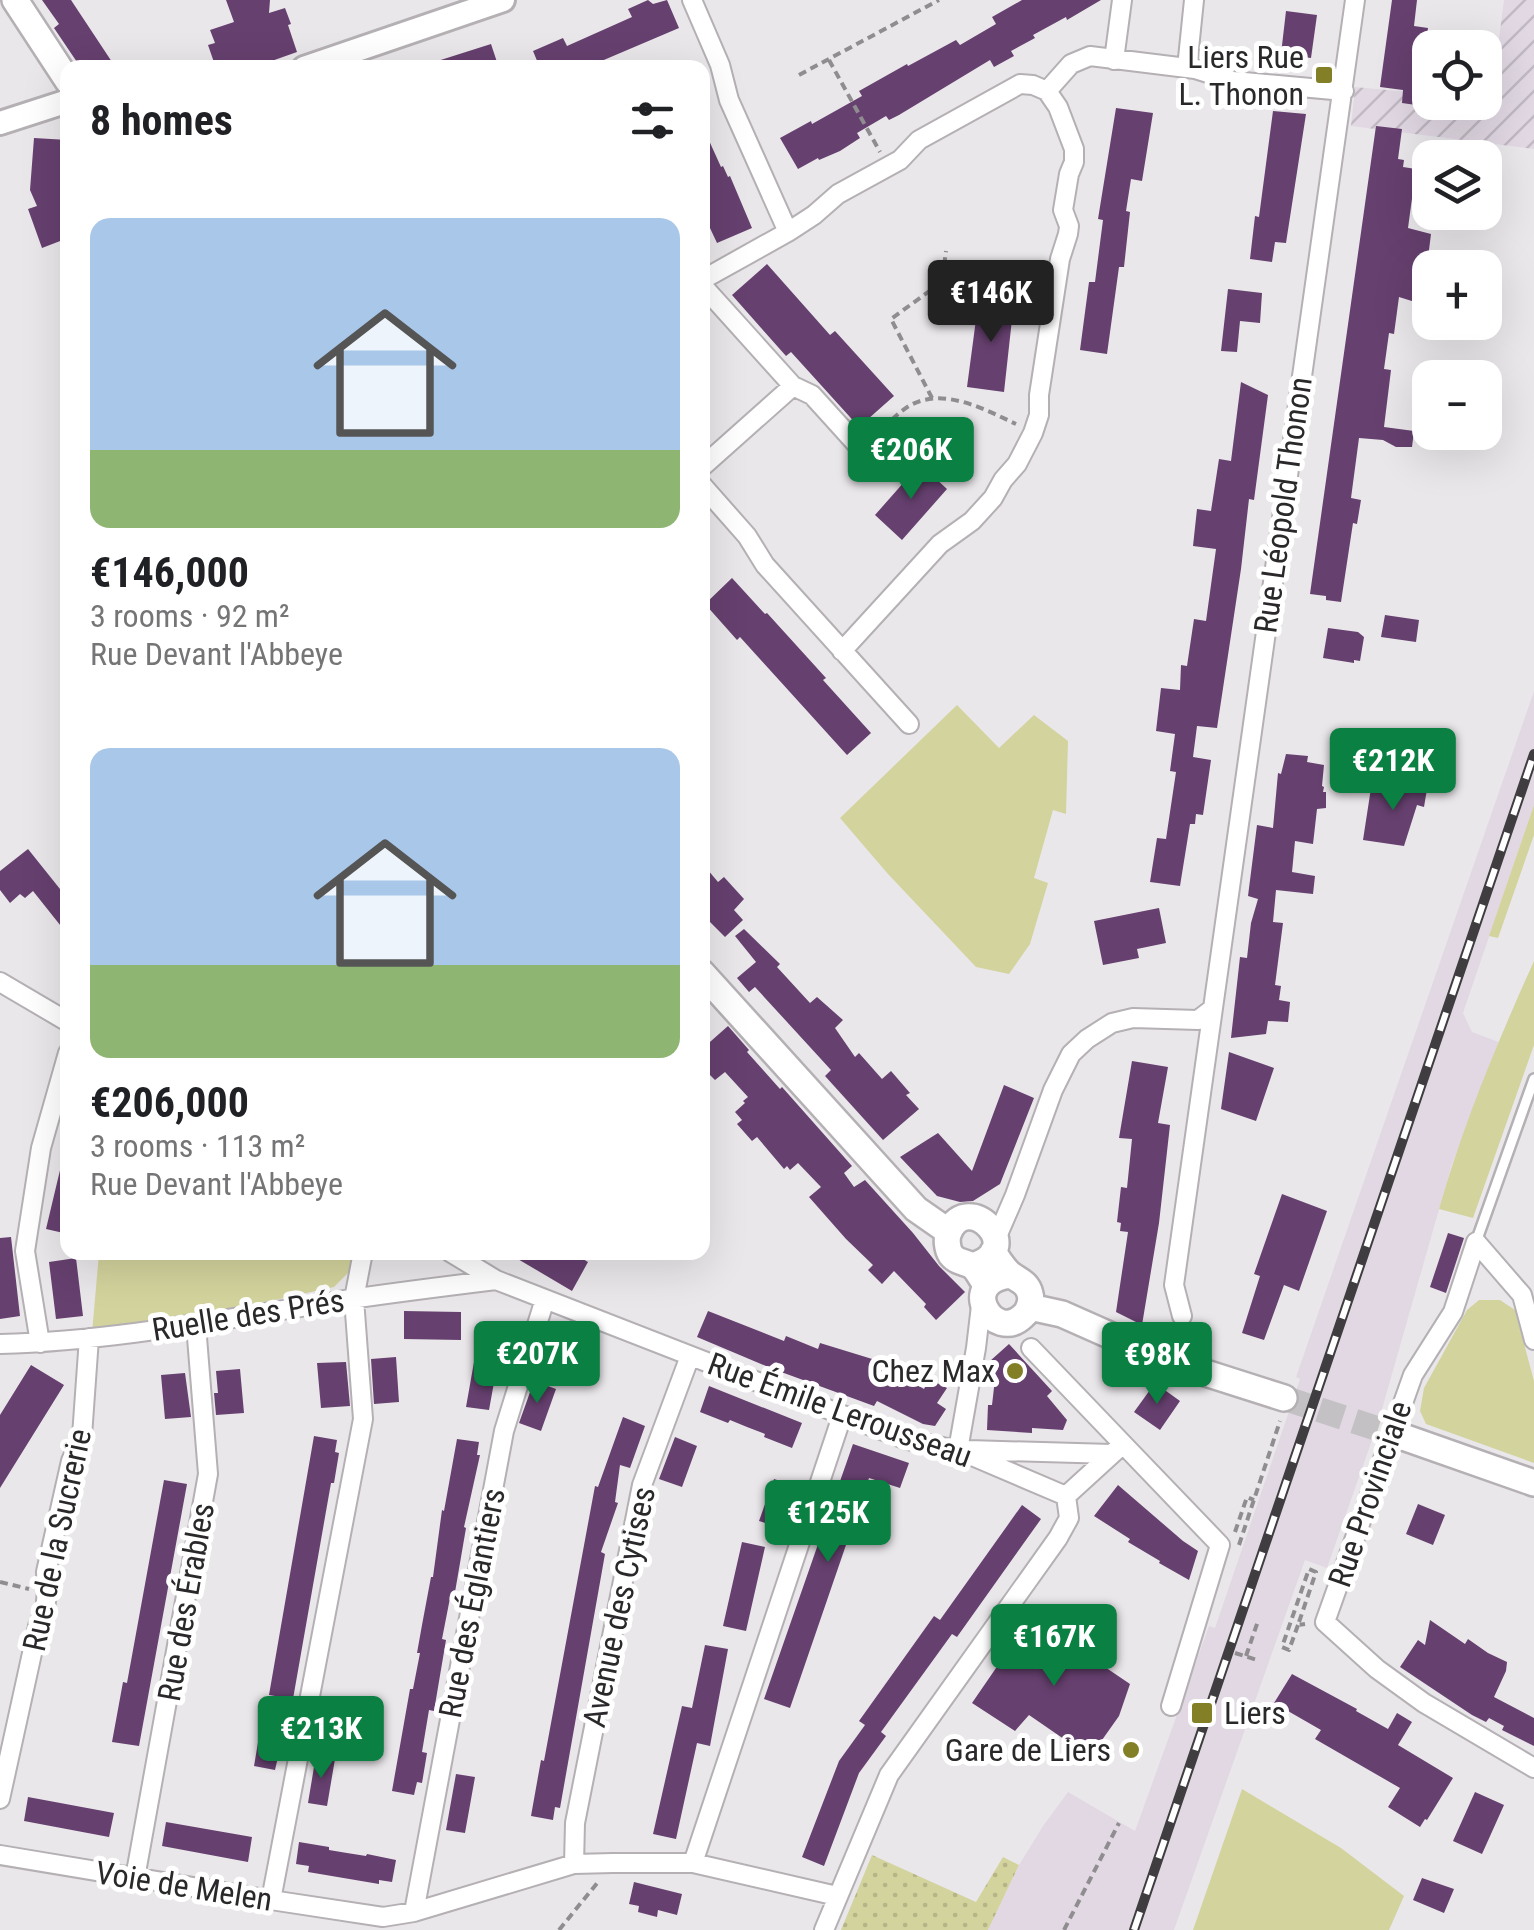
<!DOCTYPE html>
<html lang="en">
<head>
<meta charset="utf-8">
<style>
  :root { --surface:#fff; --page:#f2f2f2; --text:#202124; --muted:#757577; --accent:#0b8043 }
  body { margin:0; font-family:"Roboto Condensed",sans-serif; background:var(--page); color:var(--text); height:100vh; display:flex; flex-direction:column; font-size:38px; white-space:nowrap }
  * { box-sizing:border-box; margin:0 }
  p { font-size:32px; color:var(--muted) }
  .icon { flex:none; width:55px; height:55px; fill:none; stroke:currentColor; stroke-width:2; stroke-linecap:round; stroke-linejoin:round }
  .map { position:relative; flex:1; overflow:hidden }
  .details { position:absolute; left:60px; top:60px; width:650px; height:1200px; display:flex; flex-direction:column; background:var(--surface); border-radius:20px; box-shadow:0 10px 40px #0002 }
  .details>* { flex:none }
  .fabs { position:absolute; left:1412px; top:30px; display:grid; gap:20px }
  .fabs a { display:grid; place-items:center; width:90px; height:90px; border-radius:20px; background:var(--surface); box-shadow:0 10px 40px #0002; font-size:50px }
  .price { position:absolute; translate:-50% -85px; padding:0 22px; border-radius:10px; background:var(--accent); color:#fff; font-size:32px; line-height:65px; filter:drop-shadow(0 2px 5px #0008) }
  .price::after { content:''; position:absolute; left:50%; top:60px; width:30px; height:22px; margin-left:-15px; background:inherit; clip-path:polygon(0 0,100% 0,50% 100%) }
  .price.active { background:#222; color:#fff }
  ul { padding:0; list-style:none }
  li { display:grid; align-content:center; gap:20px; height:530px; padding:0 30px }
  li span { display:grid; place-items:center; height:310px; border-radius:20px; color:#555 }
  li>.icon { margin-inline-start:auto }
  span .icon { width:180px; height:180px; fill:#fffc; stroke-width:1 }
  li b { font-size:42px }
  h2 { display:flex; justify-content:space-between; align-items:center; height:120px; padding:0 30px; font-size:42px }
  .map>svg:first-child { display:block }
  .built { fill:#e1d8e3 }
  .industrial { fill:url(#industrial-furrows) }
  .green { fill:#d3d39d }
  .garden { fill:url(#garden-dots) }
  .building { fill:#66406f }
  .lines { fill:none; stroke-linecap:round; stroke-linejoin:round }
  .secondary-tunnel { stroke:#c4c1c4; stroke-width:25; stroke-dasharray:25 12; stroke-linecap:butt }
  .service-casing { stroke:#b4b0b4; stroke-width:14 }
  .minor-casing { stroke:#b4b0b4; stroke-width:22 }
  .tertiary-casing { stroke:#b4b0b4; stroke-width:28 }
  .secondary-casing { stroke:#b4b0b4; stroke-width:30 }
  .path { stroke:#908d90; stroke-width:4; stroke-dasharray:8 5; stroke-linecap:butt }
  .service { stroke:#fff; stroke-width:9 }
  .minor { stroke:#fff; stroke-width:18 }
  .tertiary { stroke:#fff; stroke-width:22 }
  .secondary { stroke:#fff; stroke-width:25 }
  .rail-casing { stroke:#3f3d3f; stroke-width:10 }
  .rail { stroke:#fff; stroke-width:6; stroke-dasharray:19; stroke-linecap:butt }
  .poi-dot { fill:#827f27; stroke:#fff; stroke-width:4 }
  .labels { text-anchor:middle; stroke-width:10; stroke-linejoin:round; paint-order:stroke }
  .poi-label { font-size:32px; fill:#2a282a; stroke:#fff; text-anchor:end }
  .street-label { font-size:32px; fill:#2a282a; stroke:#fff }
</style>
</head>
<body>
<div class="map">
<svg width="1534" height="1930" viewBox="0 0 1534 1930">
  <defs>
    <pattern id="industrial-furrows" width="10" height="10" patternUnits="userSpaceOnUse" patternTransform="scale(2.5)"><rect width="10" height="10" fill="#e1d8e3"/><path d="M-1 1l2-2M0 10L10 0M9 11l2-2" fill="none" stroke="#c1b9c3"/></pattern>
    <pattern id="garden-dots" width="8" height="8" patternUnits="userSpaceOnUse" patternTransform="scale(2.5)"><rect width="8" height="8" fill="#d3d39d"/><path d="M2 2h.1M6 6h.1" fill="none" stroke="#b5b587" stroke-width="1.8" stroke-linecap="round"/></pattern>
  </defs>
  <rect width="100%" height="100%" fill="#eae7eb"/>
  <path class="built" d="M1534,691V805L1463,1013L1472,1032L1499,1042L1452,1164L1378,1423L1327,1568L1305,1560L1174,1930H988L1019,1865L1043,1826L1068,1792L1135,1831L1209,1626L1215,1628L1300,1379L1296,1377Z"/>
  <path class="industrial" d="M1504,0H1534V149L1351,126L1355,87L1430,94V102L1491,101Z"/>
  <path class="green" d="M957,705L999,748L1034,715L1068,741L1066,814L1053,810L1034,878L1048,883L1030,944L1009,974L976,967L888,874L840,818Z
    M1534,805V835L1498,938L1489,936Z
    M1534,961V1045L1473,1218L1439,1209C1463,1124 1498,1041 1534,961Z
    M99,1253H353L350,1271L334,1287L252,1305L92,1333Z
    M1479,1300H1500L1515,1310L1534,1381V1463L1426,1424L1420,1411L1424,1388L1467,1310Z
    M1242,1789L1341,1848L1404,1896L1389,1930H1193Z"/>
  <path class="garden" d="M872,1855L976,1902L1003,1857L1019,1865L988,1930H841Z"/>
  <path class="building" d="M42,0H71L116,68H81L54,28L59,24Z
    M226,0H270L269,13L285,8L291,24L288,25L297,52L252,68H216L208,45L215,43L210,30L234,22Z
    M648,0L653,4L667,0L679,28L585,68H540L533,51L563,38L567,46L632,17L628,9Z
    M1022,0H1101L1067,20L1066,17L1033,35L1035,38L1011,51L1014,56L994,67L990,60L899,115L889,120L886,116L857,133L860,138L840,151L819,160L818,158L798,169L780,138L811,121L812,124L862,96L859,91L907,64L908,66L956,40L960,45L996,24L992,17Z
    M1392,0H1417L1414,26L1428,28L1422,73L1430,74V107L1402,103L1403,90L1380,87Z
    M1286,11L1317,15L1311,58L1281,54Z
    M491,44L499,68H428V64Z
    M1116,108L1153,113L1142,181L1131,179L1126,211L1130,212L1124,267H1119L1107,354L1080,350L1089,282H1095L1103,220L1098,219Z
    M1273,111L1306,114L1286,243L1275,242L1272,262L1250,259L1255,216L1259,217Z
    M702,125L721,167L723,166L728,177L730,176L752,228L717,243L702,211Z
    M1376,126L1402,129L1398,159L1404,160L1403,167L1416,169L1408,228L1431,234L1428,258L1422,257L1415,302L1399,297L1394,334L1389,333L1384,369L1391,370L1384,427L1414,431L1412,447H1396L1383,440L1359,438L1351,498L1361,500L1357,524L1353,523L1341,602L1326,600V596L1310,594Z
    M34,138L68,140V238L42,248L28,209L37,206L30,190Z
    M767,264L830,335L835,331L894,396L859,427L791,352L786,356L732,295Z
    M1228,289L1262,293L1260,323L1240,321L1237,352L1221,351Z
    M979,297L1014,301L1004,392L967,387Z
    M1241,382L1268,395L1254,500L1249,499L1241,569L1217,728L1197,726L1193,757L1211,760L1203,815L1196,814L1195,824H1190L1180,886L1150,882L1157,838L1166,839L1176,772L1170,771L1175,734L1156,731L1161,688L1180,690L1181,665L1187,666L1194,619L1206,621L1216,549L1193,546L1197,509L1211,511L1219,459L1231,461Z
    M920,464L947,489L902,540L875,515Z
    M732,578L765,614L767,613L826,678L823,680L871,733L847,755L740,637L737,640L705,604Z
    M1385,615L1419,620L1416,642L1381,637Z
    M1328,628L1358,632L1364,637L1360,661L1354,660V663L1323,658Z
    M1286,754L1308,756L1307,762L1324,765L1322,786L1324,787L1323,792H1326V808L1317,809L1313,844L1295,841L1292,872L1315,876L1313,894L1276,890L1273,922L1283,923L1275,985L1281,986L1279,1000L1290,1002L1288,1022L1268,1021L1266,1034L1231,1038L1240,957L1247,958L1251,923L1258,899L1248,896L1257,825L1273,828L1278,773L1281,774Z
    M1428,783L1424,807L1417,805L1404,846L1363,840L1371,788Z
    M28,849L68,899V935L33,891L25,898L20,894L10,903L0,890V871Z
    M702,863L718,882L724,877L744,899L734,910L743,920L725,937L702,914Z
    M1159,908L1166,943L1137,949L1139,958L1103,965L1094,921Z
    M744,929L780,964L777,967L810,1003L817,997L843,1020L835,1028L855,1057L859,1053L882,1079L891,1071L910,1093L906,1095L919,1109L883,1140L825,1076L831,1070L755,987L749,992L737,978L756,962L735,936Z
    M728,1026L749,1050L747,1052L780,1089L782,1087L852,1166L844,1173L854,1187L865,1180L913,1233L939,1266L965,1292L936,1320L924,1307L926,1304L894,1271L882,1284L868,1270L873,1265L846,1239L809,1197L821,1187L798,1163L790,1170L787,1166L784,1169L757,1137L752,1141L737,1124L742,1120L735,1112L745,1103L743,1101L748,1097L725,1072L715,1080L702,1067V1049Z
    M1229,1052L1274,1068L1256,1121L1221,1109Z
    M1132,1061L1168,1067L1158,1123L1170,1125L1159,1223L1142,1325L1116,1312L1128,1232L1120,1231L1121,1223L1117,1222L1121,1187L1127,1188L1132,1139L1119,1138Z
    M1004,1085L1034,1098L1000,1184L973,1201L960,1202L937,1196L900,1157L938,1133L972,1171Z
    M61,1166L68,1167V1234L46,1229Z
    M1282,1194L1327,1211L1299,1291L1284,1285L1264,1340L1242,1333L1260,1276L1254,1274Z
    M1448,1233L1464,1238L1446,1293L1430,1287Z
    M11,1237L20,1316L0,1319V1238Z
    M506,1252H571L588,1262L572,1291Z
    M76,1258L83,1316L56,1319L49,1262Z
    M404,1311L461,1312V1340L404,1339Z
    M708,1311L784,1341L786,1336L818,1349L820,1343L882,1362L902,1383L905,1378L924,1389L929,1379L947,1388L937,1403L946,1409L935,1426L923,1424L877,1401L874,1406L773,1369L697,1337Z
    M1009,1344L1052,1391L1047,1396L1067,1420L1063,1430L1032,1428V1433L987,1430L988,1405H992L995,1379L992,1375L998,1369L990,1361Z
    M396,1357L399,1402L374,1404L371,1359Z
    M346,1362L350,1406L321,1408L317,1363Z
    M474,1362L497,1366L489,1410L466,1407Z
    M31,1365L64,1385L0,1488V1415Z
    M240,1369L244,1413L216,1415L214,1393H218L216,1371Z
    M185,1373L191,1417L165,1419L161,1375Z
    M534,1381L556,1389L541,1431L519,1423Z
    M1155,1383L1180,1401L1160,1430L1134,1412Z
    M709,1386L802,1423L792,1448L764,1437L765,1434L747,1427L730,1420L728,1423L700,1412Z
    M623,1417L645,1426L630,1468L620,1465L615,1502L618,1503L601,1552L605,1554L560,1808L555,1807L553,1820L531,1816L541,1760L544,1761L595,1486L598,1487Z
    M314,1436L337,1440L335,1452L339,1453L334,1483H331L293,1699L269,1695Z
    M675,1437L697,1446L682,1487L659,1479Z
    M457,1439L479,1442L477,1455H480L464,1527L466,1528L454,1598H450L442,1639L446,1640L434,1711L429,1710L422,1752L427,1753L422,1783L417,1782L414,1795L392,1791L410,1689H413L420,1653H417L422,1625L431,1577H433L442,1510L444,1511Z
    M853,1444L909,1463L900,1488L869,1478L790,1708L764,1699Z
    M774,1479L796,1486L782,1528L759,1521Z
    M164,1480L187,1484L139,1746L112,1742L123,1682L127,1683Z
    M1118,1485L1183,1541L1198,1551L1189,1580L1159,1563L1160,1561L1128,1542L1130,1539L1094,1516Z
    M1418,1504L1445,1515L1433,1545L1406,1534Z
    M1022,1505L1041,1519L957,1637L952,1634L881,1732L886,1736L859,1773L824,1866L802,1857L839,1761L865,1725L859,1721L934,1616L940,1620Z
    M742,1542L765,1547L746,1631L723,1626Z
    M1031,1617L1130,1684L1119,1716L1090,1757L1029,1715L1015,1731L972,1703Z
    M1430,1620L1465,1644L1468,1639L1488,1653L1507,1662L1506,1671L1494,1697L1534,1718V1746L1502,1730L1504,1726L1489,1718L1486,1722L1472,1715L1400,1667L1418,1640L1425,1645Z
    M705,1645L728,1649L710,1746L697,1743L676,1839L653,1834L682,1706L692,1708Z
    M1292,1674L1357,1709L1356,1711L1388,1729L1397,1713L1412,1722L1398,1745L1453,1778L1427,1820L1425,1819L1420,1827L1388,1807L1400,1788L1315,1739L1321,1730L1274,1703Z
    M262,1719L288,1728L282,1758L278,1757L275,1770L254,1766Z
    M316,1755L335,1759L327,1806L308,1803Z
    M456,1774L475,1777L465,1833L446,1830Z
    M1475,1792L1504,1805L1482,1854L1453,1841Z
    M28,1797L114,1813L109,1837L24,1821Z
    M166,1822L252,1837L248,1862L162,1846Z
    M299,1842L329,1847V1850L347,1853L366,1856L367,1854L396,1860L392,1882L379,1880V1884L308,1872L309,1866L296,1864Z
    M1422,1878L1454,1889L1444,1913L1413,1900Z
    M634,1882L682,1894L677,1915L658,1910L657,1917L638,1912L639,1906L629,1904Z"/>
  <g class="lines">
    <path class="secondary-tunnel" d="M1284,1398L1406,1438"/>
    <g class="service-casing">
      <path id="service" d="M1476,1242L1534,1079"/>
    </g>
    <g class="minor-casing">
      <path id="minor" d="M692,0L720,65L729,100L788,232L814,215L838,194L900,160L919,140L1020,84L1033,85L1047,91L1058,107L1074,149V162L1069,174L1063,210L1069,226L1068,234L1060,259L1039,395V415L1033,433L1017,464L1003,480L993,498L972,521L940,544L842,651
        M1114,60L1122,0
        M1187,68L1194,0
        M1047,91L1071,64L1090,56L1195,69L1233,81L1344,91
        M702,280L788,232
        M702,285L793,386
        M702,467L793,386L812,395L860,448
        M702,485L747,536L765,565L909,724
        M0,982L68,1022
        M996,1239L1015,1195L1053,1090L1071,1054L1087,1039L1112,1023L1133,1018L1198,1020L1211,1010
        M450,1252L496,1280L907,1440L958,1450L1066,1496
        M1182,1316L1174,1285L1355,0
        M1534,1340L1522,1295L1476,1242L1453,1312L1413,1375L1325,1622L1377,1669L1424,1703L1534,1768
        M40,1343L25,1251L41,1148L68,1053
        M0,1344C118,1341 234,1317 351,1299C399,1292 447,1286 496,1280
        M1031,1348L1123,1444
        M958,1450L976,1348L982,1297
        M968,1450L1112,1454
        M1066,1496L1123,1444L1220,1545L1171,1706
        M0,1799L38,1626L45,1611L47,1591L46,1572L71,1461L82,1436L89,1338
        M0,1855L271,1900L383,1917L414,1912L574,1864L613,1863H693L837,1896
        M693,1863L842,1416
        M574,1864L575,1823L642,1485L690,1356
        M135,1878L208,1474L196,1325
        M271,1900L363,1419L354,1299L363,1252
        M414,1912L504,1431L545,1299
        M824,1930L889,1775L1058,1538L1069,1518L1066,1496"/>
    </g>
    <g class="tertiary-casing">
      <path id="tertiary" d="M304,68L503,0
        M0,123L68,101"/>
    </g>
    <g class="secondary-casing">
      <path id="secondary" d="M15,0L68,81
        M702,973L916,1209L949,1232
        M993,1252C998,1259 1002,1266 1008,1272C1016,1280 1027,1281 1030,1294C1032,1301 1029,1311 1023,1316C994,1344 956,1282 1010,1275
        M972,1266C1030,1249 967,1189 949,1232C946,1238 947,1249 951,1255C957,1263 964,1261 972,1266C977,1269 982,1280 986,1285
        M1030,1307L1062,1314L1168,1361L1284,1398
        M1406,1438L1534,1483"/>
    </g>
    <path class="path" d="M829,60L880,152
      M799,75L939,0
      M932,398L891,319L942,282L946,251
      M873,437C885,427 896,414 909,406C943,386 986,410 1016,424
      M1185,1331L1187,1336L1199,1345
      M1235,1532L1247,1497L1254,1500
      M1239,1545L1280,1421
      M0,1582L29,1589
      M1298,1625L1289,1650L1282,1647L1309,1569L1316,1572L1298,1625L1305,1624
      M1235,1653L1257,1660
      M1246,1656L1258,1621
      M559,1930L598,1882
      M1064,1930L1119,1823"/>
    <use href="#service" class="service"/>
    <use href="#minor" class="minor"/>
    <use href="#tertiary" class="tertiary"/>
    <use href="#secondary" class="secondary"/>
    <g class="rail-casing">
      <path id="rail" d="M1134,1930L1534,754"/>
    </g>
    <use href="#rail" class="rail"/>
  </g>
  <g class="poi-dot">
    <rect x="1314" y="65" width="20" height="20" rx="5"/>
    <circle cx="1015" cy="1371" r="10"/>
    <rect x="1190" y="1701" width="24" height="24" rx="5"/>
    <circle cx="1131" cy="1750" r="10"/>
  </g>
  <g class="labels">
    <g class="poi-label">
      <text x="1304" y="68">Liers Rue<tspan x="1304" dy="37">L. Thonon</tspan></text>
      <text x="995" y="1382">Chez Max</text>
      <text x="1224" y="1724" text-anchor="start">Liers</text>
      <text x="1111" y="1761">Gare de Liers</text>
    </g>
    <g class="street-label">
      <text transform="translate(1283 505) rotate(-82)" y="11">Rue Léopold Thonon</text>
      <text transform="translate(248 1315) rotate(-9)" y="11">Ruelle des Prés</text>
      <text transform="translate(840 1410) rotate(20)" y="11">Rue Émile Lerousseau</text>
      <text transform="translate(1370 1494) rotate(-71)" y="11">Rue Provinciale</text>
      <text transform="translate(57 1540) rotate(-78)" y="11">Rue de la Sucrerie</text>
      <text transform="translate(186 1602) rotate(-80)" y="11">Rue des Érables</text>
      <text transform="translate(472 1603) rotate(-79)" y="11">Rue des Églantiers</text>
      <text transform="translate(619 1607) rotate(-78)" y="11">Avenue des Cytises</text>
      <text transform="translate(184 1886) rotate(9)" y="11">Voie de Melen</text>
    </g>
  </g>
</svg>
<div class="fabs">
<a><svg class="icon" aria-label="locate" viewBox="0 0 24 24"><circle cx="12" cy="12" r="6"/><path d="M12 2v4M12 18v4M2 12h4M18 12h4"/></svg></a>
<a><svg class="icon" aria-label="layers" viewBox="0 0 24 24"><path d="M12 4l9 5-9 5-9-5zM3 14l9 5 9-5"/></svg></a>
<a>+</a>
<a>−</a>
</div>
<b class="price active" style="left:991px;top:345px">€146K</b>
<b class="price" style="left:911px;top:502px">€206K</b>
<b class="price" style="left:1393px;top:813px">€212K</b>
<b class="price" style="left:537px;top:1406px">€207K</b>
<b class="price" style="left:1157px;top:1407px">€98K</b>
<b class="price" style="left:828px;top:1565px">€125K</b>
<b class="price" style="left:1054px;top:1689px">€167K</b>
<b class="price" style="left:321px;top:1781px">€213K</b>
<section class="details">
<h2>8 homes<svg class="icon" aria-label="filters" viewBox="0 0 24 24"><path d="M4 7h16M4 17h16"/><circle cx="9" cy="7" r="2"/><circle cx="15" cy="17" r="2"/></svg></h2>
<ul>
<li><span style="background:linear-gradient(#a9c7e8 75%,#8fb573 0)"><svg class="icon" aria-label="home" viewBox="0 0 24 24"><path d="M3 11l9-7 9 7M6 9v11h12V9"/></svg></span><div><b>€146,000</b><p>3 rooms · 92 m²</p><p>Rue Devant l'Abbeye</p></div></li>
<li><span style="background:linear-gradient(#a9c7e8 70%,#8fb573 0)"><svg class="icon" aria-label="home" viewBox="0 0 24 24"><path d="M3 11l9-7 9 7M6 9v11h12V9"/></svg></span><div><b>€206,000</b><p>3 rooms · 113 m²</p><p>Rue Devant l'Abbeye</p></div></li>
</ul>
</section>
</div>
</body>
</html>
